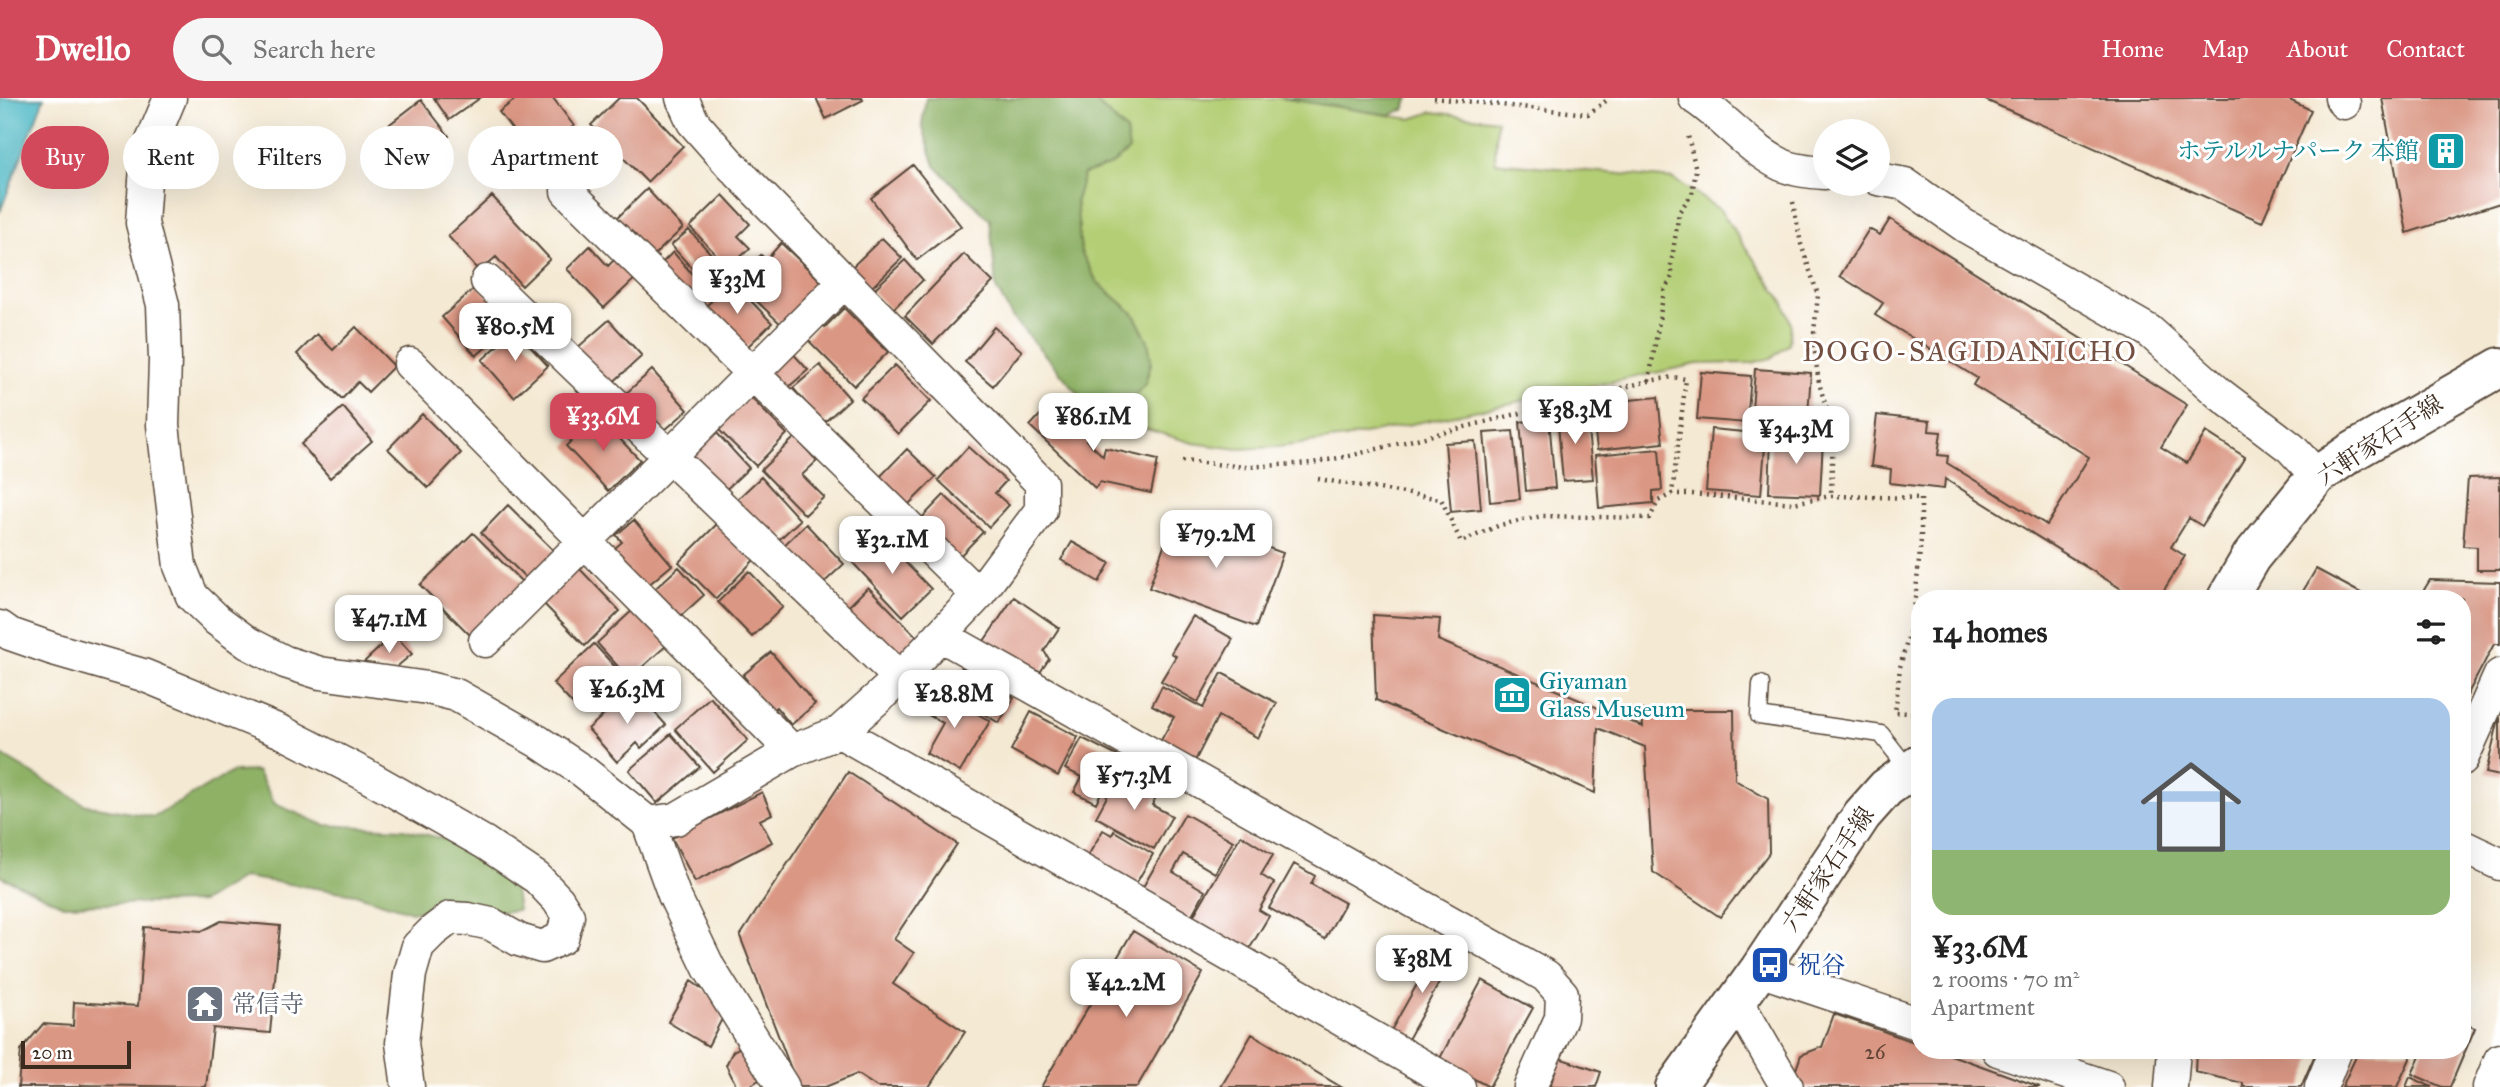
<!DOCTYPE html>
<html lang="en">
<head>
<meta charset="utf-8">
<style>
  :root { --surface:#fff; --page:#f6f6f6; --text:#222; --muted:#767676; --accent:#d1495b }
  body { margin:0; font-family:"IM FELL Great Primer","Noto Serif JP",serif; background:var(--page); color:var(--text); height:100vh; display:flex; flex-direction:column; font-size:26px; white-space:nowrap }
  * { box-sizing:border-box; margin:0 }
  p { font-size:23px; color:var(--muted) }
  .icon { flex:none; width:38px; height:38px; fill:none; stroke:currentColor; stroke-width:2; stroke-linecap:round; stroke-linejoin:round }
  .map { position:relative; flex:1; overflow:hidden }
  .panel { position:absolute; left:1911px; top:492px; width:560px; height:469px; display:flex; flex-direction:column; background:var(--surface); border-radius:28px; box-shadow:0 7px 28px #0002 }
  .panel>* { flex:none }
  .hud { position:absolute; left:21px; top:28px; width:665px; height:63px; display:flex; gap:14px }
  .controls { position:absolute; left:1813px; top:21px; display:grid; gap:14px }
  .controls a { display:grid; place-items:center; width:77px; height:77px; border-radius:50%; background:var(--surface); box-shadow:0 7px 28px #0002; font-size:35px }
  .scale { position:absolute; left:21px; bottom:18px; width:110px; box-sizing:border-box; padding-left:7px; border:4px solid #3b2a1e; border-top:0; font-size:19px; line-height:24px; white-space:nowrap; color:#3b2a1e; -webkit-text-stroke:5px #fff; paint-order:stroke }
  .price { position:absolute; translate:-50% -60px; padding:0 16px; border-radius:14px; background:#fff; color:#222; font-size:23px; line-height:46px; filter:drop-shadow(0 2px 4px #0008) }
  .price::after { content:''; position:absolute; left:50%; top:42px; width:21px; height:16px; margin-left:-10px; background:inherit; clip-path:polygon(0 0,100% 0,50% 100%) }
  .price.on { background:var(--accent); color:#fff }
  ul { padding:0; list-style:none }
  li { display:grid; align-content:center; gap:14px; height:371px; padding:0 21px }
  li span { display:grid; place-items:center; height:217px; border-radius:21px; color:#555 }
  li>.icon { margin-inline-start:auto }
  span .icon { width:126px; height:126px; fill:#fffc; stroke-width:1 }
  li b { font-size:30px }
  h2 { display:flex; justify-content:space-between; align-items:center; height:84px; padding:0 21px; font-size:30px }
  .chip { padding:0 24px; border-radius:32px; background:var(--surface); box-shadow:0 7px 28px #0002; font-size:24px; line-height:63px }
  .chip.on { background:var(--accent); color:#fff }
  header { display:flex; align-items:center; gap:42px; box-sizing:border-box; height:98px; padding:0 35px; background:var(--accent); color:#fff }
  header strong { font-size:33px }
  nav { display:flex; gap:38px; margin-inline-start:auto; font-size:24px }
  .search { width:490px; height:63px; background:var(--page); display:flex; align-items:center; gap:18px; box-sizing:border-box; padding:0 24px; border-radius:38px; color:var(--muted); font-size:26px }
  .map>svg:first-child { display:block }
  .green { fill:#b3ce74; stroke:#777c49; stroke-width:2 }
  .forest { fill:#8eb166; stroke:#646e42; stroke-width:2 }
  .water { fill:#4bb8c5; stroke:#437172; stroke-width:2 }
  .building { fill:#da9784 }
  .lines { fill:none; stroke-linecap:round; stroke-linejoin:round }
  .service-casing { stroke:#574739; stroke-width:19 }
  .minor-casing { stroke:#574739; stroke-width:35 }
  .secondary-casing { stroke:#574739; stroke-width:42 }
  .path { stroke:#574739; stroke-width:4.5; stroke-dasharray:2 5; stroke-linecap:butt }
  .service { stroke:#fff; stroke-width:16 }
  .minor { stroke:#fff; stroke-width:32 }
  .secondary { stroke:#fff; stroke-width:38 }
  .labels { text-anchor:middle; stroke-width:6; stroke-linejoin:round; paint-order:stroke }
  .number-label { font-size:21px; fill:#634538 }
  .culture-label { font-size:24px; fill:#0d838f; stroke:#fff; text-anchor:end }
  .street-label { font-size:24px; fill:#3b2a1e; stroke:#fff }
  .transit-label { font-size:24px; fill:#164399; stroke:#fff; text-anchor:start }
  .worship-label { font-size:24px; fill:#5b616d; stroke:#fff; text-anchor:start }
  .quarter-label { font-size:28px; letter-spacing:2px; fill:#735042; stroke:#fff }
</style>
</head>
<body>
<header>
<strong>Dwello</strong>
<div class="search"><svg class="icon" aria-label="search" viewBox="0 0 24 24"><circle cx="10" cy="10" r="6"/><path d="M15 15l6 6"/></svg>Search here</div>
<nav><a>Home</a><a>Map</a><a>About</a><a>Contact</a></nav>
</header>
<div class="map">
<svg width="2500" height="989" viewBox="0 0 2500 989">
  <rect width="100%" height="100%" fill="#fff"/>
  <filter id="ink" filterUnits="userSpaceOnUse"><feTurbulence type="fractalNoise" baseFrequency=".0143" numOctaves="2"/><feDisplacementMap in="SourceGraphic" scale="14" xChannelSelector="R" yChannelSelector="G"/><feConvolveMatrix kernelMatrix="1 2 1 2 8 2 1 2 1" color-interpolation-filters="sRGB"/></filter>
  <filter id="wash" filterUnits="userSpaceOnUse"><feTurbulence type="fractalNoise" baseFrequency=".00686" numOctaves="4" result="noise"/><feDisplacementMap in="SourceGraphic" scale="28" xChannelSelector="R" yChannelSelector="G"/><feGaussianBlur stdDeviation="1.57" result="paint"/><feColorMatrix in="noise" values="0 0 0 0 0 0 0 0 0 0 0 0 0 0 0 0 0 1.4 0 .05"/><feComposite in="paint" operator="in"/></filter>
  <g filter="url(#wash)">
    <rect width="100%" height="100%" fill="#f4e9d3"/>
    <path class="green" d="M1092,0H1281L1411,21L1432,14L1497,22L1495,64L1673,81L1720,112L1784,205L1791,226L1789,246L1772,260L1751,265L1697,266L1345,340L1278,349L1238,351L1193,345L1133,327L1131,311L1134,298L1145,286L1151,267L1148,243L1133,215L1097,184L1081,154L1076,102L1084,76L1111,67L1126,33Z"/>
    <path class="forest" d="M926,0H1092L1126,33L1129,52L1111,67L1084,76L1076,102L1081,154L1097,184L1133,215L1148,243L1151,262L1145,286L1134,298L1131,311L1133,327L1106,324L1089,308L1012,219L996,190L990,122L935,68L922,27Z
      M1281,0H1409L1404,12L1390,17Z
      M0,656L86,707L154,719L232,674L257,673L275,706L324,727L403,731L461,745L515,793L518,812L502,814L457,802L412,814L355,796L243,779L202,804L63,807L0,778Z"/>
    <path class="water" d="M0,0H44L0,114Z"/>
    <g id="blocks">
      <path class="building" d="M434,0H480L449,22Z
        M517,0H553L574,28L533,59L499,14Z
        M619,0H637L683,48L647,84L591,27Z
        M816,0H862L863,2L826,21Z
        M1981,0H2285L2311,12L2262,124Z
        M2382,0H2500V105L2407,135Z
        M421,2L449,38L396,79L368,43Z
        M913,67L961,128L917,162L871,100Z
        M647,91L683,130L649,162L613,124Z
        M723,97L750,126L738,138L750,150L729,170L690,129Z
        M492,98L550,161L522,188L496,159L484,169L477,171L448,138Z
        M1890,121L2187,307L2161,349L2187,365L2206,334L2245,359L2202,428L2189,420L2171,449L2185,458L2159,500H2136L1945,381L1944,391L1890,385L1891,371L1871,368L1877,317L1930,323L1929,333L1941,334L1938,357L1948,358L1947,365L2047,427L2089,359L1973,287L1977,280L1875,217L1883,205L1840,178L1869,131L1880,137Z
        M689,132L724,170L706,186L671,147Z
        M882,140L902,160L870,191L850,171Z
        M781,145L825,187L785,230L736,183L761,157L766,162Z
        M590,148L608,168L620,156L639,177L604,210L567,171Z
        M673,154L700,185L684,200L657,170Z
        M964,156L993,184L933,246L905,218Z
        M905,162L923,182L891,213L872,193Z
        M732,183L772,225L742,254L702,212Z
        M478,187L512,226L476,258L442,219Z
        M844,210L888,254L854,288L806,240L821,225L825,229Z
        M609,222L642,258L609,288L576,251Z
        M356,229L394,268L368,294L358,284L342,301L297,256L317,236L333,252Z
        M994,229L1022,253L993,288L965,264Z
        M515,232L548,268L514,299L482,262Z
        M789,251L808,272L783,294L764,274Z
        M820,267L850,301L818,330L799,309L805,304L793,290Z
        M895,267L931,303L898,336L861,300Z
        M1755,271L1811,275L1807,330L1751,326Z
        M652,272L688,312L658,338L623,298Z
        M1701,274L1751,278L1747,325L1697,321Z
        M748,297L787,336L756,368L716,329Z
        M1658,299L1663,345L1597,352L1592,306Z
        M1054,302L1091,337L1086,342L1103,358L1105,350L1158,362L1151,395L1100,384L1095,390L1030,328Z
        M343,309L372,343L330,380L301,346Z
        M1586,312L1593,381L1563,383L1557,315Z
        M422,316L461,355L428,390L388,351Z
        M597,317L640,362L608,393L566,348Z
        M1549,321L1555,390L1526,393L1520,324Z
        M1711,331L1766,336L1761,397L1706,393Z
        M1513,333L1520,401L1490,404L1484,335Z
        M716,334L749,370L717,400L684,364Z
        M795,339L817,363L802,377L824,399L805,417L761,372Z
        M1771,340L1823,342L1820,397L1769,395Z
        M1475,343L1481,411L1451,414L1445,345Z
        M968,349L1006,383L995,395L1009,407L989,429L938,382Z
        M907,351L936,379L900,415L872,387Z
        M1659,351L1662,392L1653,393V405L1599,410L1595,357Z
        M761,379L800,422L771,449L731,407Z
        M2500,379V472H2477V449L2463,448L2468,380Z
        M944,397L983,434L954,464L915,427Z
        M508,407L556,455L528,482L481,435Z
        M1175,416L1283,455L1256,529L1149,490Z
        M634,422L672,467L640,494L607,457L622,444L616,437Z
        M717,426L754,462L716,501L679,464Z
        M806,426L844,466L816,492L779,452Z
        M473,435L524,486L472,539L420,487Z
        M880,438L931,491L903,518L853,465Z
        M1072,444L1110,465L1099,484L1061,462Z
        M578,469L620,513L585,548L542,504Z
        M679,469L704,497L673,525L648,497Z
        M2316,471L2370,500H2299Z
        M749,473L783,509L752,539L718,504Z
        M2430,482L2500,484V546H2494L2462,607V500H2419Z
        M868,489L918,540L889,568L840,517Z
        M1014,499L1059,530L1044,553L1049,561L1033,585L980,549Z
        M635,510L668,546L629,581L597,545Z
        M1373,517L1440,521L1438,542L1643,629L1642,612H1734L1735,682L1768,701L1769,755L1720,819L1653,774L1645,649L1598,630L1595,695L1376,602Z
        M1193,518L1233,541L1198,604L1161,583L1176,558L1171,555Z
        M394,536L412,556L393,572L362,566Z
        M594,546L629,584L606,606L594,593L576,610L553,585Z
        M771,554L815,606L791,627L776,609L761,622L735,591L747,582L743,577Z
        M962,569L1014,600L999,625L947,593Z
        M1222,575L1277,605L1258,640L1218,618L1195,663L1160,644L1174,619L1152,607L1162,588L1203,610Z
        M633,590L666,627L641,650L637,645L617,664L588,631Z
        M935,591L990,623L960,674L926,655L943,625L921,613Z
        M710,599L748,642L713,674L675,631Z
        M1031,614L1078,639L1058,678L1011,652Z
        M2499,620H2500V678L2486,675Z
        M671,636L700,669L657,705L629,672Z
        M1082,640L1119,659L1096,705L1074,694L1082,679L1065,671Z
        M848,674L957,746L894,841L914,855L893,886L965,934L929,989H877L857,976L825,989H798L740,838Z
        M1119,676L1157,697L1152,707L1172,718L1154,751L1096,719Z
        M762,694L772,716L760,722L772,744L695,784L672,740Z
        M1185,716L1233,743L1215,775L1183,756L1173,774L1205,793L1188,824L1139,796Z
        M1918,718H1920V756H1914Z
        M1103,732L1112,737L1114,733L1153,756L1133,791L1085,763Z
        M1241,737L1273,757L1261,777L1274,785L1259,812L1269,818L1247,855L1191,822Z
        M1294,766L1315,778L1311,786L1345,805L1325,841L1269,810Z
        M221,823L280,828L270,935L213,930L206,989L81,987V989H18L21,952L43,926L73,928L74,904L138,908L144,829L202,833Z
        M1133,833L1203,875L1137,989H1041Z
        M1438,849L1454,858L1406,945L1389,936Z
        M1482,882L1533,910L1489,989L1439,962Z
        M691,883L718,902L723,919L708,948L668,924Z
        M1834,916L1920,946V952H1937L2040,989H1799L1793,980L1801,957L1822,949Z
        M2462,925L2475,930L2450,989H2442L2412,976L2423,952H2462Z
        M1252,936L1341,989H1221Z
        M746,946L765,978L748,989H737L726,967L733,953Z
        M2196,952H2317L2301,989H2243V985L2195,974Z
        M2359,952H2414L2397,989H2342Z
        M1559,960L1601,974L1596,989H1550Z
        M2410,979L2432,989H2406Z"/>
    </g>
  </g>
  <g filter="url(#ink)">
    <use href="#blocks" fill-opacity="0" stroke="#574739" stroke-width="2"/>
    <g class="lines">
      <g class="service-casing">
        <path id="service" d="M1761,586L1759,618L1881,636L1909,672"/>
      </g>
      <g class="minor-casing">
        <path id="minor" d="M170,0L147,55L142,125L163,207L165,262L163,327L180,468L192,498L217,522L248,545L285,564L320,575L428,590L456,597L539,644L584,674L648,725L674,797L709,870L783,989
          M1695,0C1725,20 1749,51 1782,67C1796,73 1811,74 1825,75
          M2341,0L2344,5
          M1878,81L1905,86L1965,128L2149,233L2221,297L2291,350L2317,378
          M567,93L978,497
          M487,183L900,580
          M410,266L792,653
          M0,529L10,536L53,551L143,577L282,634L362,675L485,745L537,780L558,802L568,818L562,840L542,849L519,842L491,826L468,821L450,820L433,833L418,848L410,876L402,945L408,989
          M940,537L1546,878L1562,896L1561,920L1530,989
          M485,543L844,184
          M840,634L1459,989
          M2462,661L2500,577
          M648,725L676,721L792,653L840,634L900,580L978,497L1041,412V385L730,66L693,24L682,0
          M2462,748L2500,766
          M1759,872L1920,926
          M1737,903L1787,989
          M1998,952L2108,989
          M2171,989L2174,952
          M2321,989L2336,952
          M2489,989L2500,962"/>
      </g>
      <g class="secondary-casing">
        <path id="secondary" d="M2227,500L2251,459L2317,378L2350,355L2500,269
          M1675,989L1759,872L1862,717L1886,690L1920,666"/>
      </g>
      <path class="path" d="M1434,0L1588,16L1610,0
        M1793,104L1801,146L1818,197L1813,243L1819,285L1833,333L1831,398
        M1649,283L1664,193L1673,177L1671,167L1679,114L1692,96L1696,72L1688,38
        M1182,363L1246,369L1312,365L1349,358L1649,283L1673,279L1686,281L1672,396
        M1318,381L1441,401L1461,444L1500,427L1542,418L1650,420L1658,403L1672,396H1691L1793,405L1831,398L1921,400V442L1916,493L1909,536L1900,569L1895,614L1920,616"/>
      <use href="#service" class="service"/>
      <use href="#minor" class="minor"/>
      <use href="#secondary" class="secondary"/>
    </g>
  </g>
  <defs>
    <g id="building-square" transform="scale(2.0125)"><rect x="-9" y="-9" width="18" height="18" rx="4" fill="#0f9aa8" stroke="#fff"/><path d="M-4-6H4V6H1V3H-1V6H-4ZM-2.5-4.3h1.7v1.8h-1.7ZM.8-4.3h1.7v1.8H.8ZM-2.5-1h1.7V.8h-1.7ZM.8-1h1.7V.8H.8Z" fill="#fff"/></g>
    <g id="museum-square" transform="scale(2.0125)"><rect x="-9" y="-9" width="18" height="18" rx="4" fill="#0f9aa8" stroke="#fff"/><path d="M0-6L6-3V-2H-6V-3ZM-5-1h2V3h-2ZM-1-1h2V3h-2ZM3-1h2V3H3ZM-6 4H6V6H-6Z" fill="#fff"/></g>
    <g id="bus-square" transform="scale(2.0125)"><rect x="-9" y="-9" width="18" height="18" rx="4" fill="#1a4fb4" stroke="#fff"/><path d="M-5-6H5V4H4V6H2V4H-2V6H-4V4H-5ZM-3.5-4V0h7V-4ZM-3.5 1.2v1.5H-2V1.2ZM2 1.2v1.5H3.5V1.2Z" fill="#fff"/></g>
    <g id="temple-square" transform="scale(2.0125)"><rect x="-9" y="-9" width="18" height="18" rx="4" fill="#6b7280" stroke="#fff"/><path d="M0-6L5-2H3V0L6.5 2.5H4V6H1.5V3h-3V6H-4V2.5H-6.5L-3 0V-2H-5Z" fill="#fff"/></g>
  </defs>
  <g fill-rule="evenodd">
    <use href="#building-square" x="2446" y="53"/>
    <use href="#museum-square" x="1512" y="597"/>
    <use href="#bus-square" x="1770" y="867"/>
    <use href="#temple-square" x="205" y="906"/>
  </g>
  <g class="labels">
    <g class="number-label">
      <text x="1875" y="961">26</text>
    </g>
    <g class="culture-label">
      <text x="2419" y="61">ホテルルナパーク 本館</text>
      <text x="1539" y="591" text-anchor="start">Giyaman<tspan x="1539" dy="28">Glass Museum</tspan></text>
    </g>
    <g class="street-label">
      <text transform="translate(2380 342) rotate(-33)" y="8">六軒家石手線</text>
      <text transform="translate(1828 771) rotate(-56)" y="8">六軒家石手線</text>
    </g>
    <g class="transit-label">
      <text x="1797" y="875">祝谷</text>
    </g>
    <g class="worship-label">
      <text x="232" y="914">常信寺</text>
    </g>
    <g class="quarter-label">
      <text x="1970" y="263">DOGO-SAGIDANICHO</text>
    </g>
  </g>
</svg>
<div class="controls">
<a><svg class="icon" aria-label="layers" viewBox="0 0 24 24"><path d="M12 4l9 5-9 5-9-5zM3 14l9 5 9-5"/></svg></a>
</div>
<div class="scale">20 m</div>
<b class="price" style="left:737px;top:218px">¥33M</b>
<b class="price" style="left:515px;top:265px">¥80.5M</b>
<b class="price" style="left:1575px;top:348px">¥38.3M</b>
<b class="price on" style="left:603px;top:355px">¥33.6M</b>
<b class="price" style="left:1093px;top:355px">¥86.1M</b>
<b class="price" style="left:1796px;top:368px">¥34.3M</b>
<b class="price" style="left:1216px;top:472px">¥79.2M</b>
<b class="price" style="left:892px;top:478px">¥32.1M</b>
<b class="price" style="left:389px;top:557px">¥47.1M</b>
<b class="price" style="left:627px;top:628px">¥26.3M</b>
<b class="price" style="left:954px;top:632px">¥28.8M</b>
<b class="price" style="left:1134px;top:714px">¥57.3M</b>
<b class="price" style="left:1422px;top:897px">¥38M</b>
<b class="price" style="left:1126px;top:921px">¥42.2M</b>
<div class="hud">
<a class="chip on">Buy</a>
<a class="chip">Rent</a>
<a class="chip">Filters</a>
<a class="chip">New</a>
<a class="chip">Apartment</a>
</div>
<section class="panel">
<h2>14 homes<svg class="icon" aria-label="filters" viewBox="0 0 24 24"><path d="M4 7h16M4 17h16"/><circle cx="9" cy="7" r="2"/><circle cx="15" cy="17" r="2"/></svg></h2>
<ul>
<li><span style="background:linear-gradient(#a9c7e8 70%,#8fb573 0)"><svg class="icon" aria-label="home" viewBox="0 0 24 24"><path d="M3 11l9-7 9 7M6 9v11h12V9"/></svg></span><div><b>¥33.6M</b><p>2 rooms · 70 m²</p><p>Apartment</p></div></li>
</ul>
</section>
</div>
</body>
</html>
